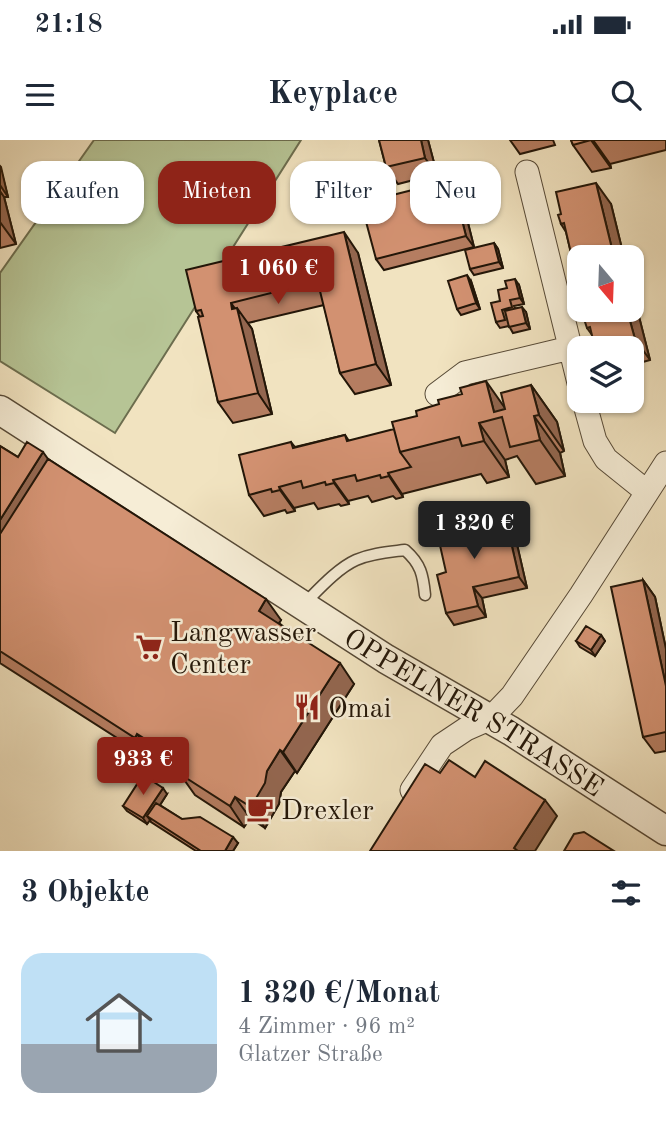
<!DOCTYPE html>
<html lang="de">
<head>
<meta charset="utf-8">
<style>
  :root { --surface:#fff; --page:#f6f6f7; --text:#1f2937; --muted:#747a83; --line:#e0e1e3; --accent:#8f2418 }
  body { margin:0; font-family:"Old Standard TT",serif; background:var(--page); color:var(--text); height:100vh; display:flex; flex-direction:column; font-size:26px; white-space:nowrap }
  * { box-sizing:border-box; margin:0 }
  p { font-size:23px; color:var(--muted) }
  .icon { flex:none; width:38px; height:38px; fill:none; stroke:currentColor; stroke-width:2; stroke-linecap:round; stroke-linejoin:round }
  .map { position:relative; height:711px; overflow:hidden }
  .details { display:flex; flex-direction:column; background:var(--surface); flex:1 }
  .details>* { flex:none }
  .hud { position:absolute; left:21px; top:21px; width:625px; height:63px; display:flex; gap:14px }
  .needle { width:46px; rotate:161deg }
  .buttons { position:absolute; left:567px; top:105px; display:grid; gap:14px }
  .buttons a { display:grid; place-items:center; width:77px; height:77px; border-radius:14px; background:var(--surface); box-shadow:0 2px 5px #0004; font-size:35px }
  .price { position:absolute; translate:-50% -60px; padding:0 16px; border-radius:7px; background:var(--accent); color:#fff; font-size:23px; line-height:46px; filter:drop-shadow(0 2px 4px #0008) }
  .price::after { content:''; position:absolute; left:50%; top:42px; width:21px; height:16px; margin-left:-10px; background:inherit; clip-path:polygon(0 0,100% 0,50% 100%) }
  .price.on { background:#222; color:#fff }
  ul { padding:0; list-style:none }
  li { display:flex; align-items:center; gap:21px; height:175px; padding:0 21px }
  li+li { border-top:2px solid var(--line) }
  li span { display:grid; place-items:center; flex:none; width:196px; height:140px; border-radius:21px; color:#555 }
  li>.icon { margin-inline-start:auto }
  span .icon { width:84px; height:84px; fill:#fffc; stroke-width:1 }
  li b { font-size:30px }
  h2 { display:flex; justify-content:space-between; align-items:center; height:84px; padding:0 21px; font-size:30px }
  .tag { padding:0 24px; border-radius:21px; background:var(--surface); box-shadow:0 2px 5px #0004; font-size:24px; line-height:63px }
  .tag.on { background:var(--accent); color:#fff }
  .status { display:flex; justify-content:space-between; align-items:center; height:49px; padding:0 35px; background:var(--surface); direction:ltr }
  .status svg { height:19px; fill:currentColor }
  header { display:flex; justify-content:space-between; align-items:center; height:91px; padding:0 21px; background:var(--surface); font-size:32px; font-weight:800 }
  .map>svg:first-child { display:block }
  .green { fill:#b6c495; stroke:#6c6d4e; stroke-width:2 }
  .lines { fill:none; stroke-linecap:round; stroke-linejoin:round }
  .service-casing { stroke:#564936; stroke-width:13 }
  .minor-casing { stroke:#564936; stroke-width:25 }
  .tertiary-casing { stroke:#564936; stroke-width:31 }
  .service { stroke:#f6edd6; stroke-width:10 }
  .minor { stroke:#f6edd6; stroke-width:23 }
  .tertiary { stroke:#f6edd6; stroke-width:28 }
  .wall { fill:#b57d61; stroke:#231608; stroke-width:2 }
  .shaded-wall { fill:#93664f; stroke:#231608; stroke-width:2 }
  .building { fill:#d29171; stroke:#231608; stroke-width:2 }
  .labels { text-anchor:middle; stroke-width:5; stroke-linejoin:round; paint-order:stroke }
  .poi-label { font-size:28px; fill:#231608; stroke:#f6edd6; text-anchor:start }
  .street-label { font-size:28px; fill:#231608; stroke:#f6edd6 }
</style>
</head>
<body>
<div class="status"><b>21:18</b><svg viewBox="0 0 49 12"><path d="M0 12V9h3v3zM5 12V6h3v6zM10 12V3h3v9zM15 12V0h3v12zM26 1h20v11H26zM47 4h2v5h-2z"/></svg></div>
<header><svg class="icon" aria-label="menu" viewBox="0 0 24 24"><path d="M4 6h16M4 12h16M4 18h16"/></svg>Keyplace<svg class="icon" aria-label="search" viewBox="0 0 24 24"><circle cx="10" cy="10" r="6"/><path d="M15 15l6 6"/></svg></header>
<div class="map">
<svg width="666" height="711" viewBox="0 0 666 711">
  <rect width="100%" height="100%" fill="#f1e3c0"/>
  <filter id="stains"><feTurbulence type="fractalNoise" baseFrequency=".00286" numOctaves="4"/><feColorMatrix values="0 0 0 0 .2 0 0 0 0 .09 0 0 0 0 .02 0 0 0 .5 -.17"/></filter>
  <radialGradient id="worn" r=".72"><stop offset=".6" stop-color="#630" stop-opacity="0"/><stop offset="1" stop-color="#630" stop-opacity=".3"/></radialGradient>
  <path class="green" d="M94,0H301L115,293L0,221V133Z"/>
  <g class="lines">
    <g class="service-casing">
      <path id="service" d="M305,463C319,449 338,428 356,420C372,413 389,412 405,410C421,424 423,435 425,455"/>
    </g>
    <g class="minor-casing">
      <path id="minor" d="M527,32L579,243
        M437,254L465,233L570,208
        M584,261L595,301L606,319L647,352
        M412,650L442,605L466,589L491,578L512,556L581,455L666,323"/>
    </g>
    <g class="tertiary-casing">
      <g id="tertiary">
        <path id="s1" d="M0,270L386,519L511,591L666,691"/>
      </g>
    </g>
    <use href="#service" class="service"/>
    <use href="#minor" class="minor"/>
    <use href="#tertiary" class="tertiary"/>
  </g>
  <path class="wall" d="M379,0H428L437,34L398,44L386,27Z
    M510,0H553L555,5L520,14Z
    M571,0H666V10L610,24L611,28L592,32L573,5Z
    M0,26L8,57H4L16,104L0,108Z
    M452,40L460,51L474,107L384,130L376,119Z
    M611,64L624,117H579V143L574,136V126L566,92L561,84Z
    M494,103L498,109L503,128L474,135L470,129Z
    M358,113L391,245L355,254L340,233L324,165L248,183L252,189L272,274L233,283L218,262L200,177L196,171Z
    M471,141L480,169L461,175L457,169Z
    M519,145L524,164L514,166L515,168L526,172L530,189L513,193L509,186L500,188L496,182L500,161Z
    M632,149L650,220L632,225V208H595L592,195L587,188V178L632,170Z
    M531,245L557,282L564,311L560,313L565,336L536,344L517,316L505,320L509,337L487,343L481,334L402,354L403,357L396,359L393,356L372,362L368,356L348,361L349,364L341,366L339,364L318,369L314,363L294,368L295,371L287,373L285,370L264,376L249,355L291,302L295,307L345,295L349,301L504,268Z
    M0,306L18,317L48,319L281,480L279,483L354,544L297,633L295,631L281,652L279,664L265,688L250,678L244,687L195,655L180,634V633L152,615L150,619L0,523Z
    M513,387L527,448L482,458L486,477L454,485L446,473V432Z
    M643,440L655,457L666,509V611L655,613L643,597Z
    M601,495L605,501L595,516L580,507L576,501Z
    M167,654L160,665L182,679L238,703L233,711H196L151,682L150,680L147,684L127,671L123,666Z"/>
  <path class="shaded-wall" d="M421,0H428L437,34L425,18Z
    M591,0H593L610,24L611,28Z
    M0,26L1,27L8,57L0,45Z
    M452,40L460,51L474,107L466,96Z
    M596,43L611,64L624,117H614Z
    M0,51L4,57L16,104L0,82Z
    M344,92L358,113L391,245L376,224Z
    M494,103L498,109L503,128L499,122Z
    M467,135L471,141L480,169L476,163Z
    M515,139L519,145L524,164L520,158Z
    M632,149L650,220L635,199L627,170H632Z
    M231,163L239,174L237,168L252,189L272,274L258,253Z
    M522,167L526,172L530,189L526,183Z
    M486,241L512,278L502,277L494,272Z
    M531,245L557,282L564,311L539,275Z
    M534,276L560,313L565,336L540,300Z
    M479,283L505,320L509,337L484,301Z
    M43,312L63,340L0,438V380Z
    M388,333L402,354L403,357L389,336Z
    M333,340L348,361L349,364L334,343Z
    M279,347L294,368L295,371L280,350Z
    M505,376L513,387L527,448L519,437Z
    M643,440L655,457L666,509V546Z
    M473,447L482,458L486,477L478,466Z
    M266,459L281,480L273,492L259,471Z
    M601,495L605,501L595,516L591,510Z
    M340,523L354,544L297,633L283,612Z
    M137,594L152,615L150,619L135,598Z
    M280,610L295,631L281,652L279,664L265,688L251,667L267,631Z
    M163,648L167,654L151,679L147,676L150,680L147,684L143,678Z
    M235,657L250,678L244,687L230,666Z
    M545,660L557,676L535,711H516L514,708Z
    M233,697L238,703L233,711H225Z"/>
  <path class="building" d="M379,0H421L425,18L386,27Z
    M571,0H591L573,5Z
    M452,40L466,96L376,119L361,63Z
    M596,43L614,117H579V145L577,135L574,136L572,131L571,127L574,126L564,83L561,84L558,75L561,74L556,52Z
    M344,92L376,224L340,233L319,147L324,146L323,140L231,163L232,169L237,168L258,253L218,262L198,177L203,176L201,170L196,171L186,130Z
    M494,103L499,122L470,129L465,110Z
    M467,135L476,163L457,169L448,141Z
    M515,139L520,158L510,160L512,167L502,170L505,180L496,182L491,163L500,161L498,150L507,148L505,141Z
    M522,167L526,183L509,187L505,171Z
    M585,170H627L635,199L595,208L590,187L587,188L584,179L587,178Z
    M486,241L494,272L505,269L501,253L531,245L539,275L534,276L540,300L510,307L502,277L479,283L484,301L462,306L459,297L400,312L392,282L417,276L416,271L439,264L438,260L462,254L460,248Z
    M394,289L400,312L411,327L388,333L389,336L381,338L380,335L357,341L355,335L333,340L334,343L326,345L325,342L303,348L301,341L279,347L280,350L272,352L271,349L249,355L239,315L291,302L293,308L345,295L347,301Z
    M27,302L43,312L0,380V306L18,317Z
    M48,319L266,459L259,471L340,523L283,612L280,610L267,631L265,643L251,667L235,657L230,666L180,634L186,625L137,594L135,598L0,511V394Z
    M505,376L519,437L473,447L478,466L446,473L437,435L446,432L437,392Z
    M643,440L666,546V592L643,597L611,447Z
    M586,486L601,495L591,510L576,501Z
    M449,620L475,637L485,621L545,660L514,708L518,711H370L425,624L440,633Z
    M143,635L163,648L143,678L123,666Z
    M156,663L182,679L200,677L233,697L225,711H201L147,676Z
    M584,692L614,711H564L574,694Z"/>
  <defs>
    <g id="supermarket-bare" transform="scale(2.1)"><path d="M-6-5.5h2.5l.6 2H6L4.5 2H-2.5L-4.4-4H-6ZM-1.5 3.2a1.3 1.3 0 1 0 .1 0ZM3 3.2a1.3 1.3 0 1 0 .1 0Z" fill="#8f2418" stroke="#f6edd6" stroke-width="2.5" paint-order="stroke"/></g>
    <g id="restaurant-bare" transform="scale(2.1)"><path d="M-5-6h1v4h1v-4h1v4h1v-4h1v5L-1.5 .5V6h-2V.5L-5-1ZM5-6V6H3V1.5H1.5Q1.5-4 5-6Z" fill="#8f2418" stroke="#f6edd6" stroke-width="2.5" paint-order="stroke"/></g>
    <g id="cafe-bare" transform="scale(2.1)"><path d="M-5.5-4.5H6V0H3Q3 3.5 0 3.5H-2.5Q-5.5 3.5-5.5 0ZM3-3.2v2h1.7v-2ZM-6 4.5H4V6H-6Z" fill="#8f2418" stroke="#f6edd6" stroke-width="2.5" paint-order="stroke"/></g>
  </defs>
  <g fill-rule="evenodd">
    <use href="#supermarket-bare" x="149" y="507"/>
    <use href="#restaurant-bare" x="307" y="567"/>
    <use href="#cafe-bare" x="260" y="669"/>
  </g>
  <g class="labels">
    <g class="poi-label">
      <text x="170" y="501">Langwasser<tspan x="170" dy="32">Center</tspan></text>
      <text x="328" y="577">Omai</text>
      <text x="281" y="679">Drexler</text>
    </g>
    <g class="street-label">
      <text dy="10" stroke="none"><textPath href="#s1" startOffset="562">OPPELNER STRASSE</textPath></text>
    </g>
  </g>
  <rect width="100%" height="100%" filter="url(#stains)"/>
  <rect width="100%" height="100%" fill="url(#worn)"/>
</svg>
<div class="buttons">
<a><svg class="needle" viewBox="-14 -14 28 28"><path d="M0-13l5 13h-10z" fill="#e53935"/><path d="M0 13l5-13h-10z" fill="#747a83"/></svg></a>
<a><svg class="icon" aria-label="layers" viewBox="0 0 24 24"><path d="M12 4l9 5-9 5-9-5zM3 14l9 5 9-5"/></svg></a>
</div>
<b class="price" style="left:278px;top:166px">1 060 €</b>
<b class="price on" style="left:474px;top:421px">1 320 €</b>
<b class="price" style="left:143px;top:657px">933 €</b>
<div class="hud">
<a class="tag">Kaufen</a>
<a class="tag on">Mieten</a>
<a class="tag">Filter</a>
<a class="tag">Neu</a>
</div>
</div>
<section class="details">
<h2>3 Objekte<svg class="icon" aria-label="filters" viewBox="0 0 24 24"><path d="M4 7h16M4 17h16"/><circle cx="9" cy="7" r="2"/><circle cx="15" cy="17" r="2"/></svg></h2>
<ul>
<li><span style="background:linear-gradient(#bfe0f5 65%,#9aa5b1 0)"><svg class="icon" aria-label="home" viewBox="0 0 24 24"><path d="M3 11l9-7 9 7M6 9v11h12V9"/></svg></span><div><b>1 320 €/Monat</b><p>4 Zimmer · 96 m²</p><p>Glatzer Straße</p></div></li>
</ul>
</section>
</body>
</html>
